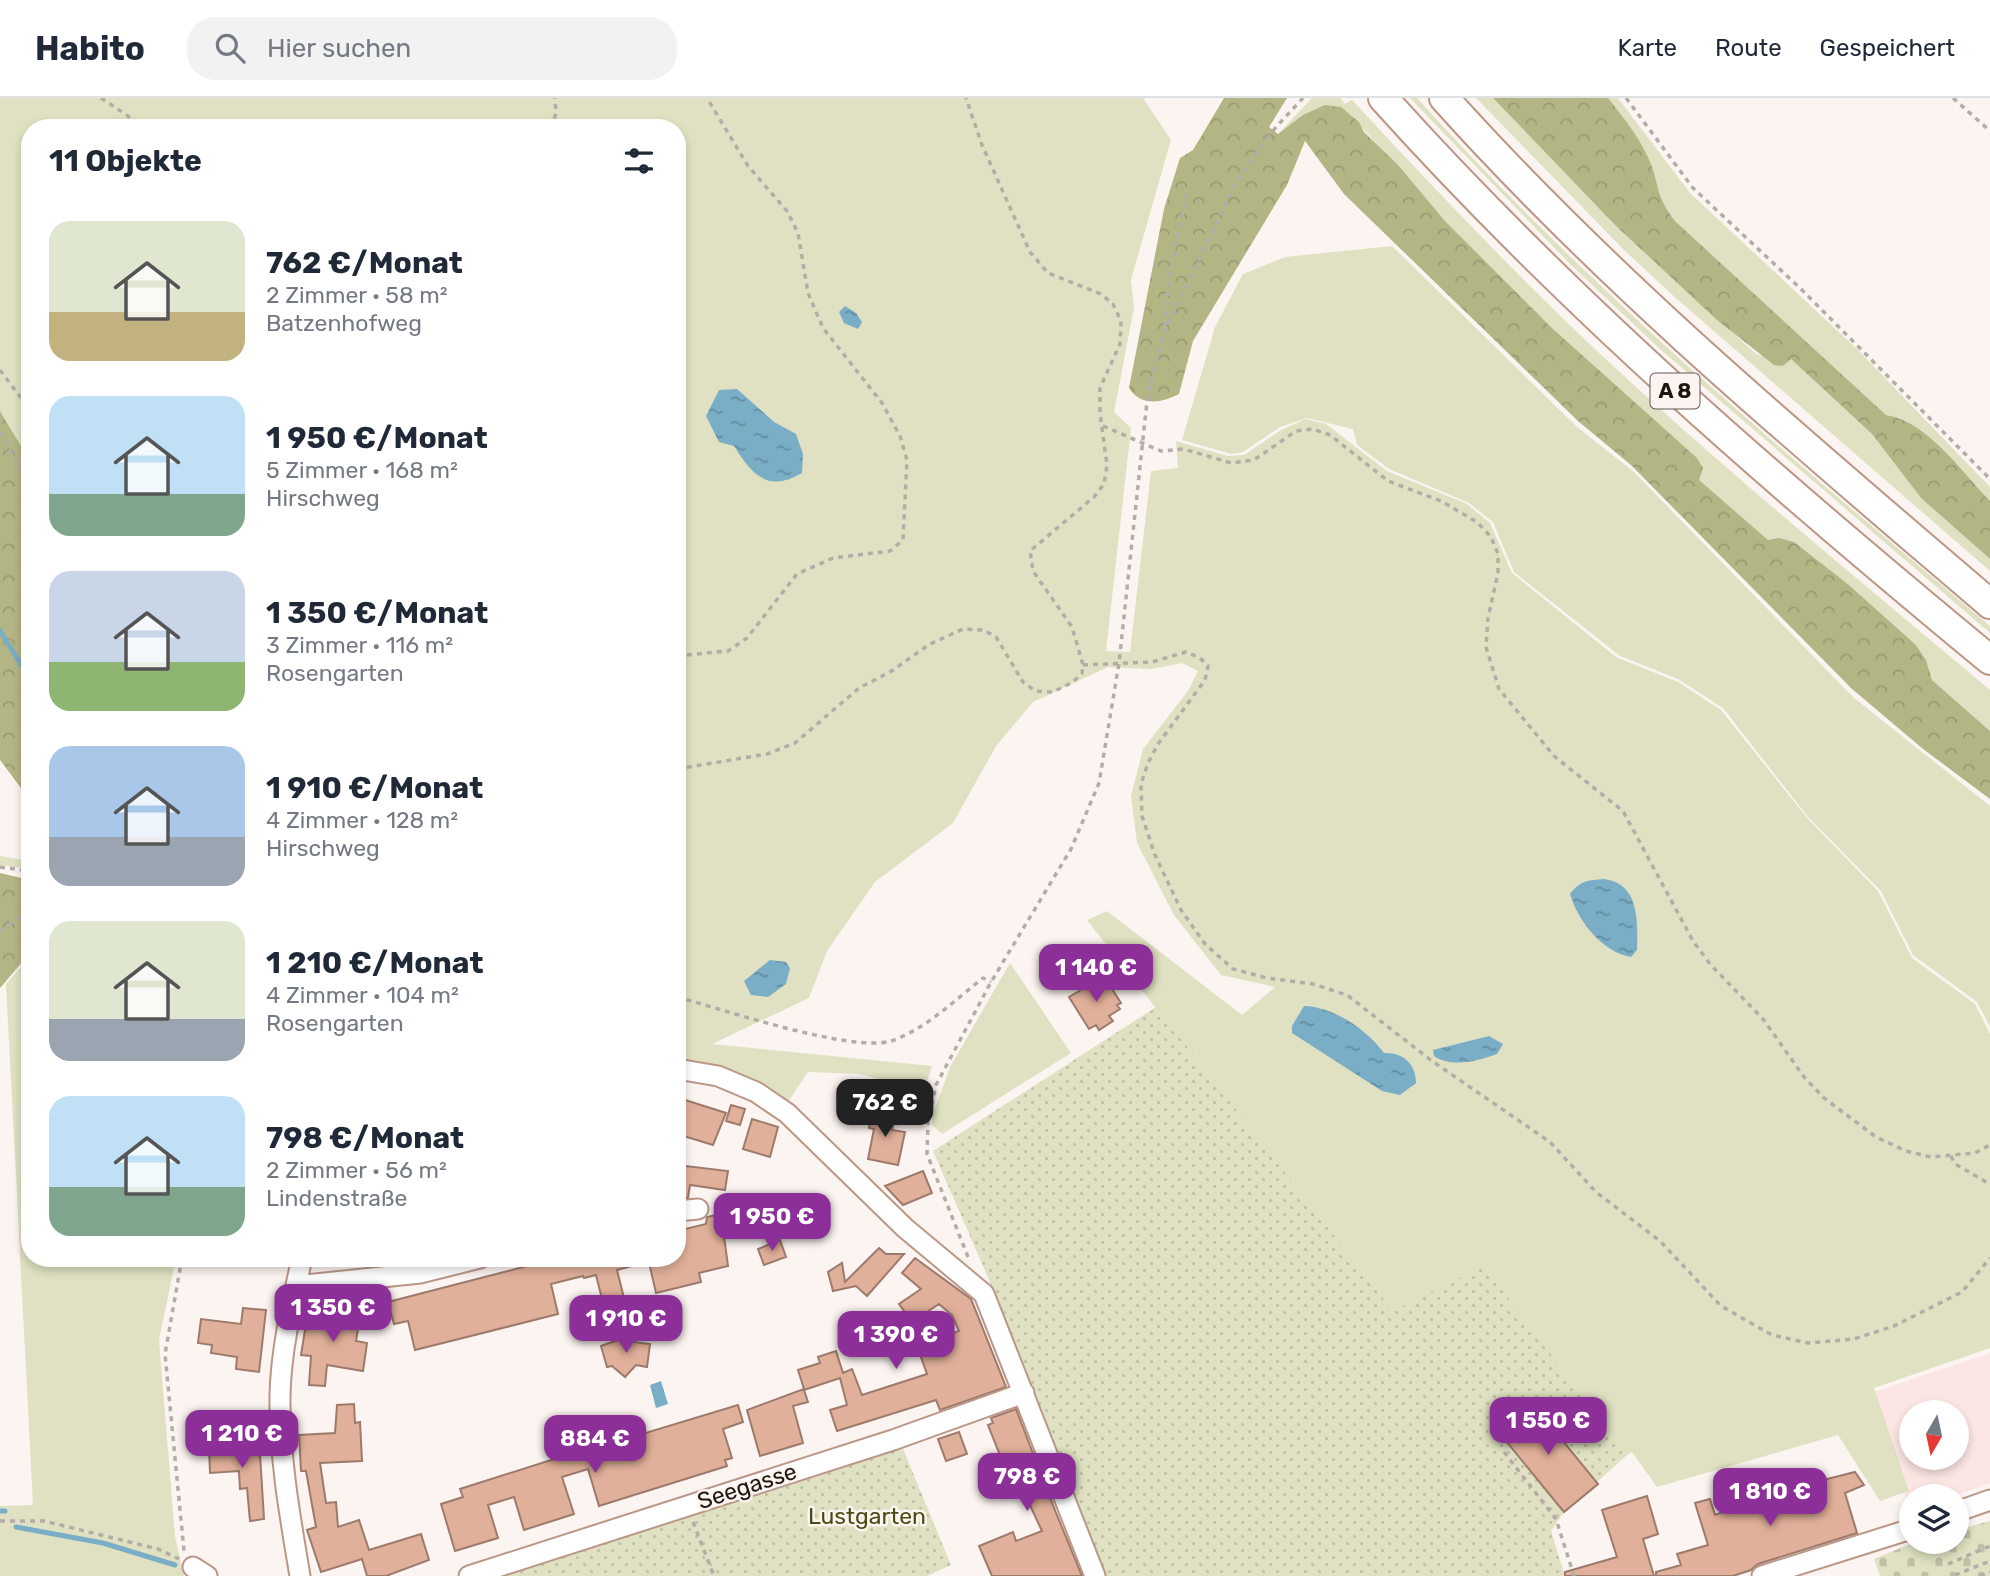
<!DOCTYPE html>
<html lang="de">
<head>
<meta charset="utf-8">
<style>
  :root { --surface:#fff; --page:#f2f2f3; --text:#1f2937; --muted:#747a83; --line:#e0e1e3; --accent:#8c2f99 }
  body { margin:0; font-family:Rubik,sans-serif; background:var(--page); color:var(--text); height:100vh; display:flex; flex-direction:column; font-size:26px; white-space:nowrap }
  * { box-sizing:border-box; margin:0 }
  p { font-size:23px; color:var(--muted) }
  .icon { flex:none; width:38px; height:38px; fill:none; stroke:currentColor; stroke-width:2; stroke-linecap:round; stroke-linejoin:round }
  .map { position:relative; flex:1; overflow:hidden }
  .drawer { position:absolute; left:21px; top:21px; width:665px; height:1148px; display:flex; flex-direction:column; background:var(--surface); border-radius:28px; box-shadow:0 4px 10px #0003 }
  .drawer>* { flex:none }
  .needle { width:46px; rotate:189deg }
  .buttons { position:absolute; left:1899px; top:1302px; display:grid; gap:14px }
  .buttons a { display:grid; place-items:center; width:70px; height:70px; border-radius:50%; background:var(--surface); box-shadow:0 4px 10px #0003; font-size:35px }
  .price { position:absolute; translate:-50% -60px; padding:0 16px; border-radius:14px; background:var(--accent); color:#fff; font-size:23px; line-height:46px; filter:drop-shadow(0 2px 4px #0008) }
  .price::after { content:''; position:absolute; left:50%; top:42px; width:21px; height:16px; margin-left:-10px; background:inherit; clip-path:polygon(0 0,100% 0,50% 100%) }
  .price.active { background:#222; color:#fff }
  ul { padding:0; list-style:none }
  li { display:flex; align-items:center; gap:21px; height:175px; padding:0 28px }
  li span { display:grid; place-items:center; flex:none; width:196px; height:140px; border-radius:21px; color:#555 }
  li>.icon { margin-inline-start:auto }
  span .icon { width:84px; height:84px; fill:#fffc; stroke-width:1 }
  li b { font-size:30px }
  h2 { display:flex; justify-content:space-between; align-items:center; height:84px; padding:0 28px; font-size:30px }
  header { display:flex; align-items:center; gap:42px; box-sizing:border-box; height:98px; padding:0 35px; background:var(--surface); border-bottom:2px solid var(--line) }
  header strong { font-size:33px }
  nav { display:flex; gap:38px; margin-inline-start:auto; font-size:24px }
  .search { width:490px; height:63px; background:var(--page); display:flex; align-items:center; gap:18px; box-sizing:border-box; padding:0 24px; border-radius:28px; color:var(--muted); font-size:26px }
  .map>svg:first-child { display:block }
  .commercial { fill:#fce6e4; fill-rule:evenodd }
  .grass { fill:#dfe1c2 }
  .forest { fill:url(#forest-crowns) }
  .cemetery { fill:url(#cemetery-stones) }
  .park { fill:url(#park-dots) }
  .water { fill:url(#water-ripples) }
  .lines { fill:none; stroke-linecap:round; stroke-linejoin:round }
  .stream { stroke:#7aadc6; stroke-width:5 }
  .building { fill:#e1b09a; stroke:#9d7a6b; stroke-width:2 }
  .minor-casing { stroke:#ba9787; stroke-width:23 }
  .highway-casing { stroke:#ba9787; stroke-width:32 }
  .path { stroke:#b5aca7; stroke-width:3.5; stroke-dasharray:5 5; stroke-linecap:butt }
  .minor { stroke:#fff; stroke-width:19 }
  .highway { stroke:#fff; stroke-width:28 }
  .labels { text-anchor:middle; stroke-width:5; stroke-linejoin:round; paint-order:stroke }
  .shield { fill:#fcf4f0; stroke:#635752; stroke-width:2 }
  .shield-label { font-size:21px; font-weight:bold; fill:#21140e }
  .street-label { font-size:23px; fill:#21140e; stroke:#fcf4f0 }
  .park-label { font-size:23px; fill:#4a4b13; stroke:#fcf4f0 }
</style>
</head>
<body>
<header>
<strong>Habito</strong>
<div class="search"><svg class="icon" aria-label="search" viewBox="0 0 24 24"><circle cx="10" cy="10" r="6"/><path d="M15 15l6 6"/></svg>Hier suchen</div>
<nav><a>Karte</a><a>Route</a><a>Gespeichert</a></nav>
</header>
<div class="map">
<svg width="1990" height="1478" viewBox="0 0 1990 1478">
  <defs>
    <pattern id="forest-crowns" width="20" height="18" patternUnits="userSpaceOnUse" patternTransform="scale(1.75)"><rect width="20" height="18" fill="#b3b585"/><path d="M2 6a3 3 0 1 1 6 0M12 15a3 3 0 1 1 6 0" fill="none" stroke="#9a9b72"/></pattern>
    <pattern id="cemetery-stones" width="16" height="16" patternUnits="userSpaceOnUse" patternTransform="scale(1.75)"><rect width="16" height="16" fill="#dfe1c2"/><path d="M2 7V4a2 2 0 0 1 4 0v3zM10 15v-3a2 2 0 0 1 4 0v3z" fill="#bfc0a6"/></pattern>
    <pattern id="park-dots" width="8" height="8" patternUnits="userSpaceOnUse" patternTransform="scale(1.75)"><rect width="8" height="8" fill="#dfe1c2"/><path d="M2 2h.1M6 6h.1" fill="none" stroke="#bfc0a6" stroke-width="1.8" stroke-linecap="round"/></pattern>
    <pattern id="water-ripples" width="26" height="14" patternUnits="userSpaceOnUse" patternTransform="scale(1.75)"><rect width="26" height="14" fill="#7aadc6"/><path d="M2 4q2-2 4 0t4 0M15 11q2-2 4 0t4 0" fill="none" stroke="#648c9f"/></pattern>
  </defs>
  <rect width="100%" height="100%" fill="#fcf4f0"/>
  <path class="commercial" d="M1990,1255V1385L1954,1398H1911V1413L1868,1296ZM1911,1314H1956V1360H1911Z"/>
  <path class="grass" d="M0,0H1143L1171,42L1131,182L1134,210L1114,314L1131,330L1106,553L1130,554L1151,373L1178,370L1176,343L1228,358L1244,357L1281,332L1306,321L1326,326L1387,373L1467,406L1490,425L1512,475L1616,559L1678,584L1721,612L1808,721L1878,793L1912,860L1975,906L1990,936V1250L1874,1290L1909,1393L1880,1403L1838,1337L1657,1389L1632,1354L1627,1357L1393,1213L1087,822L1107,813L1242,917L1275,889L1221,877L1174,817L1137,745L1131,698L1143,651L1188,593L1198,573L1182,565L1152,571L1108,569L1033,604L996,648L953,725L875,784L827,853L809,900L712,946L932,968L924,993L860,976L808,974L786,1007C759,989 710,961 677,964V30H30V363L0,313Z
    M1312,0H1340L1345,6L1352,2C1427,83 1502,162 1581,238C1712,362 1852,476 1990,592V633L1932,582L1926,562L1916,547L1849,487L1806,455L1769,443L1698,382L1690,354L1655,325L1553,231L1445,123L1351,17C1325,0 1301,22 1278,36Z
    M1410,0H1417C1591,194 1791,360 1990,528V535L1661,252L1570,166Z
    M1476,0H1493L1614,126L1755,255L1783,268L1791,261L1872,336L1921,400L1990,461V473L1678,202L1622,150Z
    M1608,0H1618L1690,95L1858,252L1990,389V403C1963,375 1926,321 1886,317L1675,123C1654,96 1660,85 1648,59C1638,37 1623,19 1608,0Z
    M1392,148L1577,329L1634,374L1854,600L1990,708V929L1977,904L1913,857L1881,793L1808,719L1723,610L1678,581L1620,558L1514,474L1493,424L1469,405L1389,371L1357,347L1353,331L1307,320L1280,329L1243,354L1231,356L1182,342L1215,229L1243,176L1285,159Z
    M0,758L30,763V771L0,767Z
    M30,858V1160H176L159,1242L175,1438L184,1478H0V1408L33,1407L6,886Z
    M1010,865L1071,955L942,1036L932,1027V1019L950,969Z"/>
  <path class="forest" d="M1224,0H1287L1269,29L1278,36L1303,17L1325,7L1341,9L1359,24L1364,34L1398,67L1445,123L1553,231L1697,360L1703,370L1699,382L1768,442L1779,440L1794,444L1849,487L1916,547L1926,562L1932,582L1990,633V701L1923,651L1851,590L1631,367L1578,323L1344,96L1305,43L1287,87L1193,243L1179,296C1161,305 1141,309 1129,290L1164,111L1180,60L1193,52Z
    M1493,0H1608C1623,19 1638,37 1648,59C1660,85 1654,96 1675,123L1886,317C1926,322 1962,374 1990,403V461L1921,400L1872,336L1791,261L1783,268L1774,267L1717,222L1614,126Z
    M0,313L30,363V702L0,662Z
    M0,775L30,782V855L0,890Z"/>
  <path class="cemetery" d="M1990,1423V1478H1880L1874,1461L1915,1444H1956L1957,1432Z"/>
  <path class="park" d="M1156,909L1393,1213L1484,1168L1627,1357L1564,1414L1551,1433L1565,1478H1104L1003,1214L933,1053Z
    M901,1346L951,1467L927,1478H491Z"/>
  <path class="water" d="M845,208L856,215L862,224L858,231L844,225L839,214Z
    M737,291L774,324L796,336L803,356L802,375C768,395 752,377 734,348L719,344L706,318L719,292Z
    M1604,781C1639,785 1638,823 1637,852L1631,859C1602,854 1578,823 1570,796C1580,783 1588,782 1604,781Z
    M770,862L786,864L790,870L786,886L768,899L751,897L744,883Z
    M1304,908C1334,909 1366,931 1384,955C1403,954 1416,966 1416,985L1400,997L1382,993L1292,935V928Z
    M1489,938L1503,946L1497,956C1479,963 1451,970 1434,958L1433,952Z
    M661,1283L668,1306L656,1310L650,1287Z"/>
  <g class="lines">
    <path class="stream" d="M0,533L30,581
      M0,1413H5
      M16,1429L103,1445L175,1467"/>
  </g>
  <path class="building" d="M1104,878L1121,905L1117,907L1120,911L1109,918L1113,923L1099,932L1096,927L1089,931L1069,899Z
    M682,1001L726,1015L713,1047L677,1036V1011Z
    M731,1007L745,1011L740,1027L726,1023Z
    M872,1013L895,1018L892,1032L905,1034L898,1067L868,1061L874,1031L869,1030Z
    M752,1021L778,1029L770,1059L743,1051Z
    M677,1067L728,1073L725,1092L690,1087L688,1100L677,1101Z
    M923,1073L932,1095L903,1107L885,1088Z
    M811,1100L827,1115L808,1136L792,1121Z
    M729,1114L735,1135L724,1138L728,1168L699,1175L701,1184L656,1195L648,1160H677V1133L706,1126L707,1119Z
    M780,1142L786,1159L764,1167L758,1151Z
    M879,1150L886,1156H904L867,1198L856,1188L833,1193L828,1174L842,1165L845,1184Z
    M558,1160H643V1165L617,1172L624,1200L603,1205L596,1177L584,1180L583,1178L551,1186L558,1216L455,1242L415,1252L408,1223L394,1226L388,1204Z
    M915,1160L971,1201L1006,1289L940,1312L936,1302L837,1333L830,1312L847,1307L840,1280L804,1292L808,1304L793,1308L803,1345L760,1358L747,1312L804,1291L798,1272L820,1265L818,1259L836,1253L843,1275L852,1271L862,1297L927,1276L917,1248L959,1233L952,1217L939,1206L912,1224L899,1206L921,1191L902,1175Z
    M243,1210L266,1212L259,1274L236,1271L237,1259L211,1255L212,1247L198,1245L201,1221L241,1226Z
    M347,1211L361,1213L356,1243L367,1245L363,1273L327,1267L325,1288L309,1287L311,1258L301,1257L308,1213L346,1219Z
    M618,1242L650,1246L647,1269L636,1267L625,1279L612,1268L607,1269L601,1248Z
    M1532,1305L1598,1386L1564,1414L1497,1332Z
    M354,1306L355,1325L360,1324L362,1363L320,1365L326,1405L336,1404L338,1429L359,1422L369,1452L421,1436L429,1462L386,1478H367L362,1461L321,1474L307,1432L316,1429L306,1373H301L299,1337L335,1335L337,1307Z
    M738,1307L743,1324L723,1331L732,1360L725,1362L727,1368L599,1408L588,1371L562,1379L574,1416L524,1432L514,1399L488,1407L498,1440L455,1453L441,1406L463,1399L460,1391L573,1355L572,1349L587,1345L588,1349L626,1338V1341Z
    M1016,1311L1052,1405L1082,1478H992L979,1448L1013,1434L1016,1443L1042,1433L1014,1373L1003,1376L997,1361L1001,1360L988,1327L993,1325L991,1320Z
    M959,1334L967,1356L946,1363L938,1341Z
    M259,1340L264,1421L250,1423L247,1390L240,1391L239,1373L210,1375L209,1347Z
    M1855,1374L1864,1387L1845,1395L1857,1435L1758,1466L1751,1472L1733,1478H1656V1474L1681,1467L1677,1456L1708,1447L1695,1405L1710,1401L1715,1417L1768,1396Z
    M1647,1398L1658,1436L1643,1441L1654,1478H1565V1474L1617,1459L1602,1412Z"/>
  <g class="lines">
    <g class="minor-casing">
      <path id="minor" d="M677,971L718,978L756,994L787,1015L905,1130L984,1196L1095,1478
        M677,1113L698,1111
        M296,1188L420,1175L480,1160
        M1956,1414L1990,1402
        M193,1469L207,1478
        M300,1478C290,1419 279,1358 280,1297C281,1252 292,1205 302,1160
        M469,1478L893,1342L1024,1295
        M1762,1478L1911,1431"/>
    </g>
    <g class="highway-casing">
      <path id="highway" d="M1383,0C1568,206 1777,386 1990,562
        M1444,0C1610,185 1802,345 1990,506"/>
    </g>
    <path class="path" d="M101,0L128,18L137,30
      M1626,0L1693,90L1801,191L1990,381
      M1953,0L1990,33
      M551,30L556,15L555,0
      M1165,228L1169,182L1188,89
      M0,272L30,312
      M1103,328L1161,353L1184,351L1231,365L1254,362L1296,333L1313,331L1330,337L1388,383L1441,403L1477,424L1491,439L1498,456V475L1488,520L1486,549L1499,591L1554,658L1623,713L1693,843L1710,866L1763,921L1804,979L1824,1000L1876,1039L1906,1053L1931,1059L1975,1055L1990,1047
      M0,334L30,388
      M677,558L728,553L747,540L797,476L833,460L890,453L903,442L907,362L900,338L882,305L823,230L808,195L798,135L787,113L748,68L707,0
      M1083,567L1152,564L1186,554L1200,560L1208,568L1205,582L1158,646L1148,665L1141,686L1142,718L1155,757L1181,812L1205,846L1233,871L1267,880L1313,886L1347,897L1432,963L1550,1044L1596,1094L1660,1143L1721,1208L1772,1237L1808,1245L1854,1241L1894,1228L1962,1194L1990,1160
      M677,671L767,656L795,645L859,590L890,574L930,546L963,531L984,532L996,539L1023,584L1035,593L1053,594L1073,584L1082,575L1083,567L1072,529L1033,473L1030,453L1094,399L1104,386L1107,367L1100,316V290L1120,246L1121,223L1113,206L1101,196L1048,175L1030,154L982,47L966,0
      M0,769L30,773
      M0,833L30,812
      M677,899C722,911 851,955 891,943C926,931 955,902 983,880L991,884
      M1951,1058L1955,1066L1990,1086
      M968,1159L927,1056L928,1024L936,987L991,884L1071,751L1099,685L1119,565L1148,294L1164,234L1238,81L1276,29L1303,0
      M182,1160L165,1256L184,1453
      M1504,1354L1556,1421L1574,1478
      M0,1423H44L158,1451L179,1461
      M693,1424L714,1478
      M1948,1466L1990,1448
      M1955,1477L1990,1463
      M1980,1478L1990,1474"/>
    <use href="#minor" class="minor"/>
    <use href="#highway" class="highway"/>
  </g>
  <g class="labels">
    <rect class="shield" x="1650.5" y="275.5" width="49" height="35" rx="5"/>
    <g class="shield-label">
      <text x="1675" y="300">A 8</text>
    </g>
    <g class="street-label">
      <text transform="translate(747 1388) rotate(-18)" y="8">Seegasse</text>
    </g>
    <g class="park-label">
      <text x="867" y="1426">Lustgarten</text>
    </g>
  </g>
</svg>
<div class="buttons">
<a><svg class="needle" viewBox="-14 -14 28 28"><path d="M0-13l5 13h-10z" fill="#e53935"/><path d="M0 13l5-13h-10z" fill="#747a83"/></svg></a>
<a><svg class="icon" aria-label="layers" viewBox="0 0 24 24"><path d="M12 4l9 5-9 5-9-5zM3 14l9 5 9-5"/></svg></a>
</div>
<b class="price" style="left:1096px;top:906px">1 140 €</b>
<b class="price active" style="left:885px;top:1041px">762 €</b>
<b class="price" style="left:772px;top:1155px">1 950 €</b>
<b class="price" style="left:333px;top:1246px">1 350 €</b>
<b class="price" style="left:626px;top:1257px">1 910 €</b>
<b class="price" style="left:896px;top:1273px">1 390 €</b>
<b class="price" style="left:1548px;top:1359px">1 550 €</b>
<b class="price" style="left:242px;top:1372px">1 210 €</b>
<b class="price" style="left:595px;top:1377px">884 €</b>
<b class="price" style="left:1027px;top:1415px">798 €</b>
<b class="price" style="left:1770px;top:1430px">1 810 €</b>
<section class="drawer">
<h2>11 Objekte<svg class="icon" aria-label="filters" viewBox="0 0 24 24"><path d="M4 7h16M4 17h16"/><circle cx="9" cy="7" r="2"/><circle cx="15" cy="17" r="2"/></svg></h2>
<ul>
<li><span style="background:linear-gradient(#dfe7d0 65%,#c2b280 0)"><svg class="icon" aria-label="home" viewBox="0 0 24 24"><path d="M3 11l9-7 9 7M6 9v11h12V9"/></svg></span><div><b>762 €/Monat</b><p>2 Zimmer · 58 m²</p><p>Batzenhofweg</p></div></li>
<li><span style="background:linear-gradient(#bfe0f5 70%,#7fa58c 0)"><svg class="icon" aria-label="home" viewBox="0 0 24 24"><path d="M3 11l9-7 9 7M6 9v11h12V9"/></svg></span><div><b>1 950 €/Monat</b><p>5 Zimmer · 168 m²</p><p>Hirschweg</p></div></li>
<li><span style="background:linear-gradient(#c9d6e8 65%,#8fb573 0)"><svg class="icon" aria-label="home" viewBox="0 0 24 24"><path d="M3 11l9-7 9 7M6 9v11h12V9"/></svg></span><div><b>1 350 €/Monat</b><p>3 Zimmer · 116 m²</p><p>Rosengarten</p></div></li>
<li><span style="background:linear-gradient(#a9c7e8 65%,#9aa5b1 0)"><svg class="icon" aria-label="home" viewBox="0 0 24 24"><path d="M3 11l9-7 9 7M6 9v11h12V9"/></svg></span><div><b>1 910 €/Monat</b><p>4 Zimmer · 128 m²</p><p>Hirschweg</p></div></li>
<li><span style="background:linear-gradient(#dfe7d0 70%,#9aa5b1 0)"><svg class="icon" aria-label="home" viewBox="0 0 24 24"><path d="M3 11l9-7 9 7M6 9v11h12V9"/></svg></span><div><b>1 210 €/Monat</b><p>4 Zimmer · 104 m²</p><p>Rosengarten</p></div></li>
<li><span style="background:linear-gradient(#bfe0f5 65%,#7fa58c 0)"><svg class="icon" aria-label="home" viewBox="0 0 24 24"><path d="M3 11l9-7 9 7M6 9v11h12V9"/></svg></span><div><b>798 €/Monat</b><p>2 Zimmer · 56 m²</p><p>Lindenstraße</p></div></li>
</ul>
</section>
</div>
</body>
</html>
